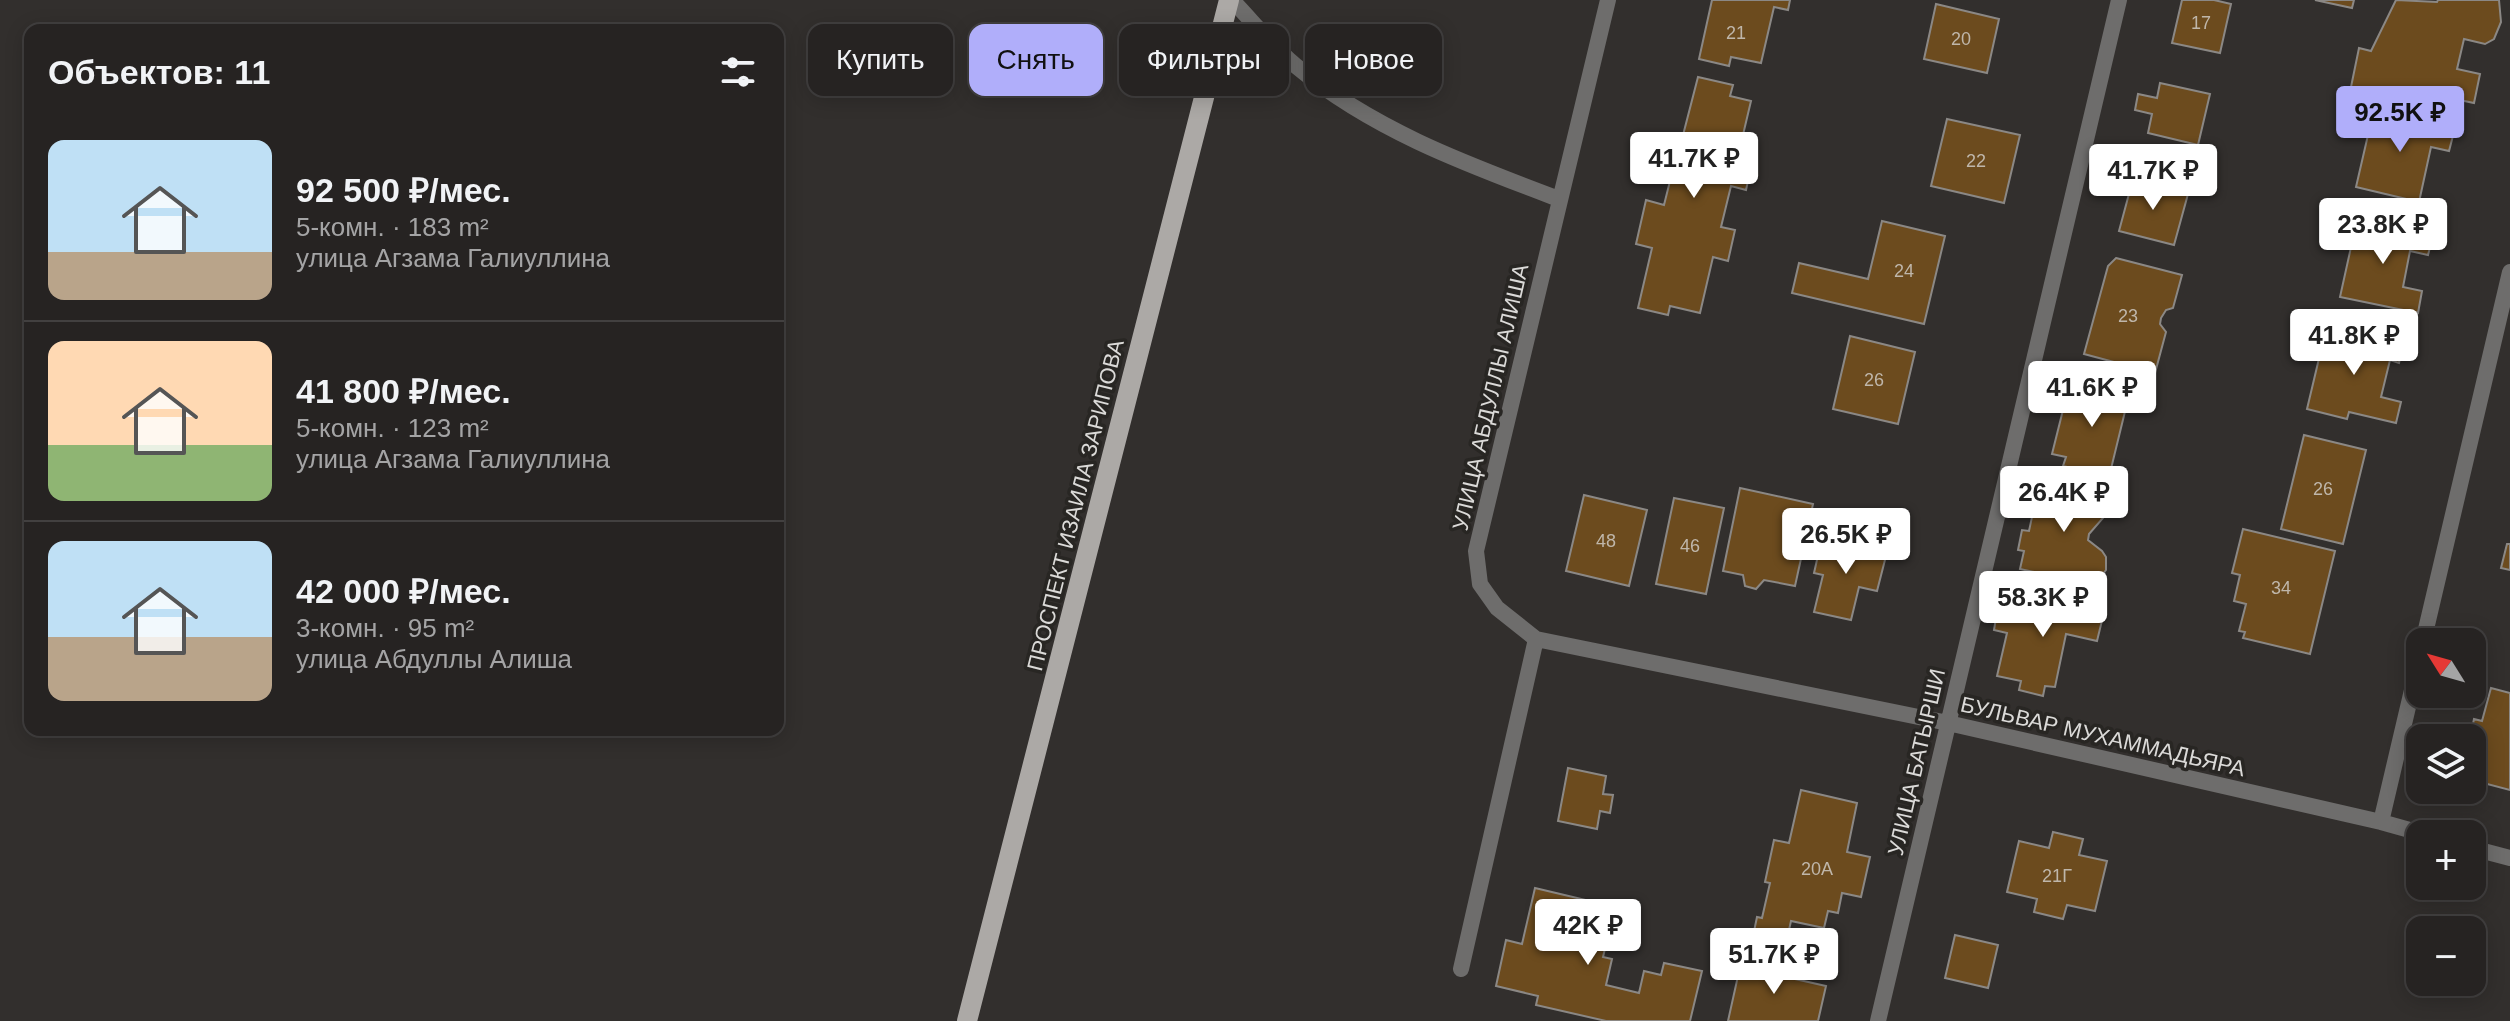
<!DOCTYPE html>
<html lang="ru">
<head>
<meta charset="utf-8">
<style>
  :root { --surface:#262322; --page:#2e2b2a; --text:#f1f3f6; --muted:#a4a4a5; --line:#424040; --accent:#b0aefa }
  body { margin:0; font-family:Helvetica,sans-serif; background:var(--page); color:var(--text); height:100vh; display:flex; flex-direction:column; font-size:30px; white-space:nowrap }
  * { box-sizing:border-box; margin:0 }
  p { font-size:26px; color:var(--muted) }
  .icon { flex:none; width:44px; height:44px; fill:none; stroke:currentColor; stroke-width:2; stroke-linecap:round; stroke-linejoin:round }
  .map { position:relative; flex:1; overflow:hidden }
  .side { position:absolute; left:24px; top:24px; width:760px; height:712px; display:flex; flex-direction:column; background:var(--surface); border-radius:16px; box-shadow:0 4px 20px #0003,0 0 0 2px var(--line) }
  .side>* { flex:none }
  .top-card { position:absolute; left:808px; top:24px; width:760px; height:72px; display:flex; gap:16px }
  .needle { width:52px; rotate:307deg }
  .controls { position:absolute; left:2406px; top:628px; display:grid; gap:16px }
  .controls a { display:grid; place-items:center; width:80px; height:80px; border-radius:16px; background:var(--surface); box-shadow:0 4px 20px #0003,0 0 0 2px var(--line); font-size:40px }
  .price { position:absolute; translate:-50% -68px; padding:0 18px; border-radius:8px; background:#fff; color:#222; font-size:26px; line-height:52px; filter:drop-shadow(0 2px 4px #0008) }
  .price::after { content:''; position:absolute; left:50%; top:48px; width:24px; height:18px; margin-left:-12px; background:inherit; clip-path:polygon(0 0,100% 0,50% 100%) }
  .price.on { background:var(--accent); color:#111 }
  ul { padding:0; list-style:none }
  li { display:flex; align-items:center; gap:24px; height:200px; padding:0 24px }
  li+li { border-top:2px solid var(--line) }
  li span { display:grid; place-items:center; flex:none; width:224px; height:160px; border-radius:16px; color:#555 }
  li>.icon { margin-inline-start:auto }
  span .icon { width:96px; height:96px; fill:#fffc; stroke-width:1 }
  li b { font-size:34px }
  h2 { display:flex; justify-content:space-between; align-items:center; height:96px; padding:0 24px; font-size:34px }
  .chip { padding:0 28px; border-radius:16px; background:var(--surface); box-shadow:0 4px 20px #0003,0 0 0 2px var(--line); font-size:28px; line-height:72px }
  .chip.on { background:var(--accent); color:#111 }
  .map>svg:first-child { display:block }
  .building { fill:#6c4b1e; stroke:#8b8885; stroke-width:2 }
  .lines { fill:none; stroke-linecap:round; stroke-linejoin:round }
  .minor { stroke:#6e6d6c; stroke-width:16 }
  .primary { stroke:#aca9a6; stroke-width:20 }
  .labels { text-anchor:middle; stroke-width:7; stroke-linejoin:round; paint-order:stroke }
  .number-label { font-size:18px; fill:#bfb6aa }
  .street-label { font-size:22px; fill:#dbdad8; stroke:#282623 }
</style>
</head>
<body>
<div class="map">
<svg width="2510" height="1021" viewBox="0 0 2510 1021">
  <rect width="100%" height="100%" fill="#322f2d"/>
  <path class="building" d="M1712,0H1790L1788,10L1774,7L1761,63L1731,57L1729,66L1699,59Z
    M2182,0H2214L2231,4L2220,53L2172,43Z
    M2315,0H2354L2352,8Z
    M2396,0L2437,2L2438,0H2499L2501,22L2494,39L2485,44L2464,39L2457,69L2480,74L2474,103L2445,97L2443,106L2351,87L2359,48L2371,51Z
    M1936,4L1999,19L1987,73L1924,59Z
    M1698,77L1733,85L1730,96L1751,101L1738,156L1753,159L1746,190L1731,186L1721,227L1735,230L1728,261L1713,257L1700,313L1670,306L1668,315L1638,308L1652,248L1636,244L1646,200L1664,205L1671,177L1653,172L1662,135L1682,139Z
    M2160,83L2210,94L2198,145L2148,133L2152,114L2135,110L2138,94L2157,98Z
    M2374,109L2455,128L2449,151L2431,147L2419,202L2356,187Z
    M1947,119L2020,135L2004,203L1931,186Z
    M2133,179L2188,194L2174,245L2119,231Z
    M2357,220L2433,236L2428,255L2410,251L2403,287L2422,291L2418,313L2340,297Z
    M1882,221L1945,236L1924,324L1792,293L1799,263L1868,279Z
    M2116,258L2182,275L2173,308L2166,310L2161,318L2160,324L2166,332L2155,373L2084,354L2108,266Z
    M2326,329L2403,346L2399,363L2390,360L2381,397L2401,402L2396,423L2349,412L2347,419L2307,409Z
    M1850,336L1915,352L1898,424L1833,409Z
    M2084,380L2130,391L2109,477L2063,466L2066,457L2052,454L2065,402L2078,405Z
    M2304,435L2366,450L2343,544L2281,529Z
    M2040,480L2099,492L2104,496L2107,510L2103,518L2089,534L2088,540L2102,551L2106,557V570L2098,580L2085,583L2020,569L2024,551L2018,550L2022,530L2029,531Z
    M1740,488L1813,504L1795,586L1764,580L1756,589L1745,586L1743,575L1723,571Z
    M1584,495L1647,510L1629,586L1566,571Z
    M1674,498L1724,508L1706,594L1656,584Z
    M2243,529L2335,551L2310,654L2243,638L2245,632L2239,631L2246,604L2234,601L2240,575L2232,573Z
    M1822,538L1887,552L1877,591L1859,587L1851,620L1814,612L1823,575L1814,573Z
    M2507,544H2510V570L2501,568Z
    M2030,592L2105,608L2097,641L2066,634L2055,687L2045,686L2043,696L2019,690L2021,681L1997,676L2007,633L1994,630L1997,612L2024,618Z
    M2491,688L2510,693V790L2472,780L2474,754L2472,738H2470L2474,719L2482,721Z
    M1568,768L1606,776L1603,794L1613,795L1610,813L1600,811L1597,829L1558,821Z
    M1801,790L1857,803L1847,852L1870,857L1861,897L1842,893L1838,913L1828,911L1824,928L1791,921L1785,948L1752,941L1757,917L1762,918L1770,883L1765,882L1774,840L1789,843Z
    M2053,832L2083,839L2079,855L2107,861L2095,911L2067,905L2063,919L2034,912L2037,899L2007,892L2019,841L2049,848Z
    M1535,888L1615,907L1603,957L1612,959L1606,985L1639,993L1644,971L1661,975L1664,963L1702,971L1690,1021H1606L1536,1005L1538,996L1496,986L1506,940L1522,944Z
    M1955,935L1998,945L1988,988L1945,978Z
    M1742,958L1775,966L1773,974L1826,986L1818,1021H1728Z"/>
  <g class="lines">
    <path class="minor" d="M1232,0C1253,22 1273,47 1296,66C1373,130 1466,164 1559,199
      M1536,639L1948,723L2381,822L2424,834
      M2423,642L2510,272
      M2381,822L2420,656
      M2472,848L2510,858
      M1461,969L1536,639L1497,608L1480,584L1476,551L1608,0
      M1878,1021L2119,0"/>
    <path class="primary" d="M967,1021L1229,0"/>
  </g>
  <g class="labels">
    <g class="number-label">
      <text x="2201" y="29">17</text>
      <text x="1736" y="39">21</text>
      <text x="1961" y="45">20</text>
      <text x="1976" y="167">22</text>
      <text x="1904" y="277">24</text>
      <text x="2128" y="322">23</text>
      <text x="1874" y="386">26</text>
      <text x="2323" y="495">26</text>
      <text x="1606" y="547">48</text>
      <text x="1690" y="552">46</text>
      <text x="2281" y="594">34</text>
      <text x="1817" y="875">20А</text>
      <text x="2057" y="882">21Г</text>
    </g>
    <g class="street-label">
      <text transform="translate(1490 397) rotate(-77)" y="8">УЛИЦА АБДУЛЛЫ АЛИША</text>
      <text transform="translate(1075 505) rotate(-76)" y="8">ПРОСПЕКТ ИЗАИЛА ЗАРИПОВА</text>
      <text transform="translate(2103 736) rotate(13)" y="8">БУЛЬВАР МУХАММАДЬЯРА</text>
      <text transform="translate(1916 762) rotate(-77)" y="8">УЛИЦА БАТЫРШИ</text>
    </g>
  </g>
</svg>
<div class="controls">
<a><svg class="needle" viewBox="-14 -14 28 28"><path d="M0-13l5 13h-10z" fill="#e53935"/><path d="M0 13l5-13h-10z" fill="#a4a4a5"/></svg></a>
<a><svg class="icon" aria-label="layers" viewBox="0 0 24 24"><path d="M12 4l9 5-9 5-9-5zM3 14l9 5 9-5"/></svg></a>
<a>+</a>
<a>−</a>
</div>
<b class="price on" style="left:2400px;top:154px">92.5K ₽</b>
<b class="price" style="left:1694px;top:200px">41.7K ₽</b>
<b class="price" style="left:2153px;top:212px">41.7K ₽</b>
<b class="price" style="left:2383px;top:266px">23.8K ₽</b>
<b class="price" style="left:2354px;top:377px">41.8K ₽</b>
<b class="price" style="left:2092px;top:429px">41.6K ₽</b>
<b class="price" style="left:2064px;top:534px">26.4K ₽</b>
<b class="price" style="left:1846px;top:576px">26.5K ₽</b>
<b class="price" style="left:2043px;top:639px">58.3K ₽</b>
<b class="price" style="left:1588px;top:967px">42K ₽</b>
<b class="price" style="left:1774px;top:996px">51.7K ₽</b>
<div class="top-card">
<a class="chip">Купить</a>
<a class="chip on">Снять</a>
<a class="chip">Фильтры</a>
<a class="chip">Новое</a>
</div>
<section class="side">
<h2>Объектов: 11<svg class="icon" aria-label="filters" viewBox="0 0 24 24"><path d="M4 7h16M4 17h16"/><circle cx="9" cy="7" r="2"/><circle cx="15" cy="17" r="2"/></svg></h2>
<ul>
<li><span style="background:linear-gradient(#bfe0f5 70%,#b9a48a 0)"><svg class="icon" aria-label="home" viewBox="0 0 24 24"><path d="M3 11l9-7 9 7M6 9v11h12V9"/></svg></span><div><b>92 500 ₽/мес.</b><p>5-комн. · 183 m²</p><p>улица Агзама Галиуллина</p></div></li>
<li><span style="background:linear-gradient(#ffd9b3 65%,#8fb573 0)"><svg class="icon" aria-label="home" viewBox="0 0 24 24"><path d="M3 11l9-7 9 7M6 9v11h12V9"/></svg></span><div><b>41 800 ₽/мес.</b><p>5-комн. · 123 m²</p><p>улица Агзама Галиуллина</p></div></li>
<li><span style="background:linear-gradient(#bfe0f5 60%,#b9a48a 0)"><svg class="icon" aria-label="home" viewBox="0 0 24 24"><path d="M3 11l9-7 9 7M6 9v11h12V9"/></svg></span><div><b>42 000 ₽/мес.</b><p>3-комн. · 95 m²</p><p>улица Абдуллы Алиша</p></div></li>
</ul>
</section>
</div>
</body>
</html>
